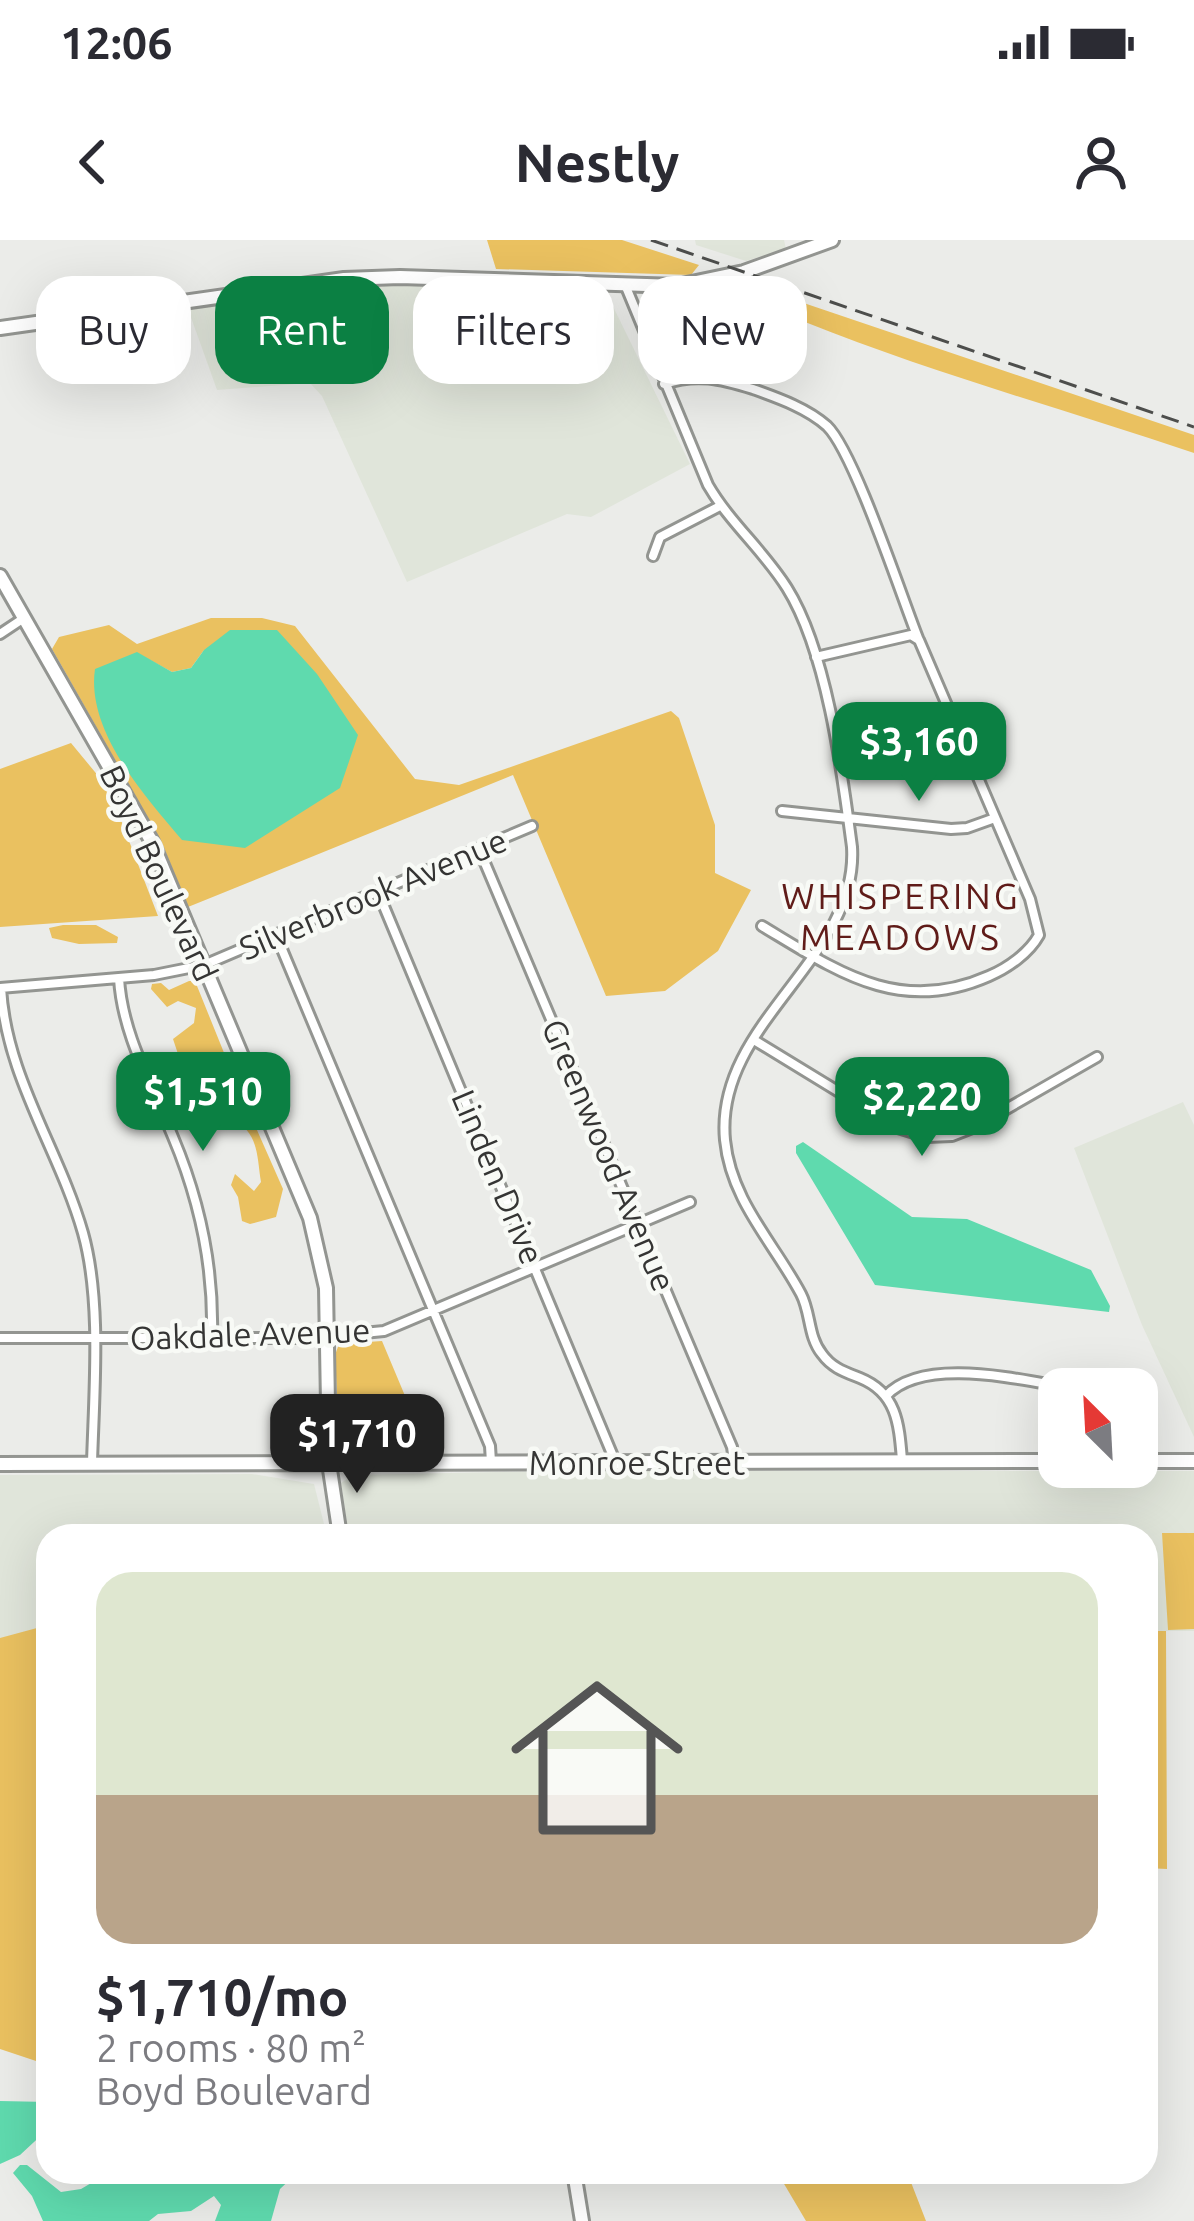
<!DOCTYPE html>
<html lang="en">
<head>
<meta charset="utf-8">
<style>
  :root { --surface:#fff; --page:#f2f2f3; --text:#2b2b33; --muted:#7c7c81; --line:#e1e1e2; --accent:#0b8043 }
  body { margin:0; font-family:Ubuntu,sans-serif; background:var(--page); color:var(--text); height:100vh; display:flex; flex-direction:column; font-size:45px; white-space:nowrap }
  * { box-sizing:border-box; margin:0 }
  p { font-size:39px; color:var(--muted) }
  .icon { flex:none; width:66px; height:66px; fill:none; stroke:currentColor; stroke-width:2; stroke-linecap:round; stroke-linejoin:round }
  .map { position:relative; flex:1; overflow:hidden }
  .details { position:absolute; left:36px; top:1284px; width:1122px; height:660px; display:flex; flex-direction:column; background:var(--surface); border-radius:36px; box-shadow:0 12px 48px #0002 }
  .details>* { flex:none }
  .top-card { position:absolute; left:36px; top:36px; width:1122px; height:108px; display:flex; gap:24px }
  .needle { width:78px; rotate:336deg }
  .buttons { position:absolute; left:1038px; top:1128px; display:grid; gap:24px }
  .buttons a { display:grid; place-items:center; width:120px; height:120px; border-radius:24px; background:var(--surface); box-shadow:0 12px 48px #0002; font-size:60px }
  .price { position:absolute; translate:-50% -102px; padding:0 27px; border-radius:24px; background:var(--accent); color:#fff; font-size:39px; line-height:78px; filter:drop-shadow(0 3px 6px #0008) }
  .price::after { content:''; position:absolute; left:50%; top:72px; width:36px; height:27px; margin-left:-18px; background:inherit; clip-path:polygon(0 0,100% 0,50% 100%) }
  .price.active { background:#222; color:#fff }
  ul { padding:0; list-style:none }
  li { display:grid; align-content:center; gap:24px; height:636px; padding:0 60px }
  li+li { border-top:3px solid var(--line) }
  li span { display:grid; place-items:center; height:372px; border-radius:36px; color:#555 }
  li>.icon { margin-inline-start:auto }
  span .icon { width:216px; height:216px; fill:#fffc; stroke-width:1 }
  li b { font-size:51px }
  .chip { padding:0 42px; border-radius:36px; background:var(--surface); box-shadow:0 12px 48px #0002; font-size:42px; line-height:108px }
  .chip.active { background:var(--accent); color:#fff }
  .status { display:flex; justify-content:space-between; align-items:center; height:84px; padding:0 60px; background:var(--surface); direction:ltr }
  .status svg { height:33px; fill:currentColor }
  header { display:flex; justify-content:space-between; align-items:center; height:156px; padding:0 60px; background:var(--surface); font-size:54px; font-weight:700 }
  .map>svg:first-child { display:block }
  .built { fill:#e0e5da }
  .green { fill:#eac160; fill-rule:evenodd }
  .water { fill:#5fdaae }
  .lines { fill:none; stroke-linecap:round; stroke-linejoin:round }
  .street-casing { stroke:#939591; stroke-width:14 }
  .secondary-casing { stroke:#939591; stroke-width:18 }
  .street { stroke:#fff; stroke-width:8 }
  .secondary { stroke:#fff; stroke-width:12 }
  .rail { stroke:#4d4e4c; stroke-width:3; stroke-dasharray:18 9; stroke-linecap:butt }
  .labels { text-anchor:middle; stroke-width:9; stroke-linejoin:round; paint-order:stroke }
  .street-label { font-size:33px; fill:#353534; stroke:#f8faf6 }
  .neighbourhood-label { font-size:36px; letter-spacing:3px; fill:#601c19; stroke:#f8faf6 }
</style>
</head>
<body>
<div class="status"><b>12:06</b><svg viewBox="0 0 49 12"><path d="M0 12V9h3v3zM5 12V6h3v6zM10 12V3h3v9zM15 12V0h3v12zM26 1h20v11H26zM47 4h2v5h-2z"/></svg></div>
<header><svg class="icon" aria-label="back" viewBox="0 0 24 24"><path d="M15 5l-7 7 7 7"/></svg>Nestly<svg class="icon" aria-label="person" viewBox="0 0 24 24"><circle cx="12" cy="8" r="4"/><path d="M4 21q1-7 8-7t8 7"/></svg></header>
<div class="map">
<svg width="1194" height="1981" viewBox="0 0 1194 1981">
  <rect width="100%" height="100%" fill="#ebece9"/>
  <path class="built" d="M695,0H784L786,9L746,21L696,5Z
    M343,46H474L607,54L690,224L591,277L567,274L407,342L322,156L310,143L217,150L188,69Z
    M1183,862L1194,885V1197L1142,1085L1074,908Z
    M552,1231H1194V1391H1146V1296H349L341,1243L353,1235Z
    M252,1234L314,1244L327,1296H48V1394L0,1406V1235Z"/>
  <path class="green" d="M487,0H622L699,25L691,35L496,29Z
    M736,46L783,56L1194,195V213C1064,169 932,133 805,82C778,72 750,72 727,54Z
    M211,378H262L295,386L415,539L459,545L671,471L679,478L715,585V633L751,650L718,711L665,751L606,756L513,535L188,667L161,601L52,409L59,397L109,385L137,404ZM204,410L142,552L137,413L172,432L191,428Z
    M71,503L109,549L158,676L0,687V529Z
    M63,685H96L118,697L117,703L79,704L52,698L49,688Z
    M189,741H195L235,840L219,850L202,853L197,848L217,829L213,819L207,817L190,830L183,829L173,799L194,783L196,768L178,761L167,767L151,749L152,744L161,743L169,750Z
    M235,858L245,863L283,949L276,977L250,984L242,981L238,957L231,945L235,934L254,951L261,942C257,918 259,895 236,881L218,889L210,881L226,862Z
    M382,1101L429,1213L403,1208H351L339,1195L335,1115L339,1104Z
    M1162,1293H1194V1389L1168,1390Z
    M48,1385V1825L0,1809V1398Z
    M1146,1391H1166L1167,1629L1146,1628Z
    M777,1932H907L926,1981H806Z"/>
  <path class="water" d="M230,390H277L317,434L358,495L340,548L245,608L182,600C144,555 86,491 95,429L137,412L172,432L191,428L204,410Z
    M803,902L912,977L967,979L1091,1030L1110,1066L1109,1072L875,1045L796,913V906Z
    M0,1861L48,1862V1889L20,1915L0,1924Z
    M20,1925H27L61,1952L81,1949L110,1932H298L280,1949L271,1981H215L221,1965L214,1956L191,1971L158,1974L149,1981H43L32,1956L13,1933Z"/>
  <g class="lines">
    <g class="street-casing">
      <path id="street" d="M626,47L708,245C730,283 764,311 787,348C827,412 842,531 852,607C859,719 714,783 725,900C731,961 774,1003 801,1054C811,1073 808,1097 822,1114C832,1128 845,1132 860,1138C897,1153 899,1184 902,1220
        M664,144C697,133 720,139 753,149C778,158 807,168 827,186C854,212 901,355 918,398
        M653,316L660,297L720,266
        M0,394L24,378
        M782,571L951,589L967,588L995,578
        M479,609L732,1207L734,1221
        M378,652L615,1221
        M762,686C837,731 899,776 989,736C1008,728 1029,713 1039,695L1030,659L919,400L911,395L816,417
        M276,695L490,1206L491,1222
        M119,738C122,794 152,845 173,897C200,961 214,1028 212,1098
        M0,748L154,735L204,725L532,586
        M1,748C6,837 59,909 83,993C102,1061 94,1152 92,1223
        M754,800L898,888L927,897L952,896L975,887L1097,817
        M0,1098H311L384,1091L690,962
        M886,1156C925,1114 1027,1142 1078,1149"/>
    </g>
    <g class="secondary-casing">
      <path id="secondary" d="M0,88L344,39L400,37L677,46L744,32L832,0
        M0,336L152,602L310,978L326,1048L329,1223L340,1296
        M1137,1221H1194
        M0,1224L1059,1221
        M574,1932L582,1981"/>
    </g>
    <use href="#street" class="street"/>
    <use href="#secondary" class="secondary"/>
    <path class="rail" d="M651,0L1194,187"/>
  </g>
  <g class="labels">
    <g class="street-label">
      <text transform="translate(159 633) rotate(65)" y="12">Boyd Boulevard</text>
      <text transform="translate(373 654) rotate(-23)" y="12">Silverbrook Avenue</text>
      <text transform="translate(609 915) rotate(67)" y="12">Greenwood Avenue</text>
      <text transform="translate(498 937) rotate(67)" y="12">Linden Drive</text>
      <text transform="translate(250 1094) rotate(-2)" y="12">Oakdale Avenue</text>
      <text x="637" y="1235">Monroe Street</text>
    </g>
    <g class="neighbourhood-label">
      <text x="901" y="669">WHISPERING<tspan x="901" dy="41">MEADOWS</tspan></text>
    </g>
  </g>
</svg>
<div class="buttons">
<a><svg class="needle" viewBox="-14 -14 28 28"><path d="M0-13l5 13h-10z" fill="#e53935"/><path d="M0 13l5-13h-10z" fill="#7c7c81"/></svg></a>
</div>
<b class="price" style="left:919px;top:564px">$3,160</b>
<b class="price" style="left:203px;top:914px">$1,510</b>
<b class="price" style="left:922px;top:919px">$2,220</b>
<b class="price active" style="left:357px;top:1256px">$1,710</b>
<div class="top-card">
<a class="chip">Buy</a>
<a class="chip active">Rent</a>
<a class="chip">Filters</a>
<a class="chip">New</a>
</div>
<section class="details">
<ul>
<li><span style="background:linear-gradient(#dfe7d0 60%,#b9a48a 0)"><svg class="icon" aria-label="home" viewBox="0 0 24 24"><path d="M3 11l9-7 9 7M6 9v11h12V9"/></svg></span><div><b>$1,710/mo</b><p>2 rooms · 80 m²</p><p>Boyd Boulevard</p></div></li>
</ul>
</section>
</div>
</body>
</html>
